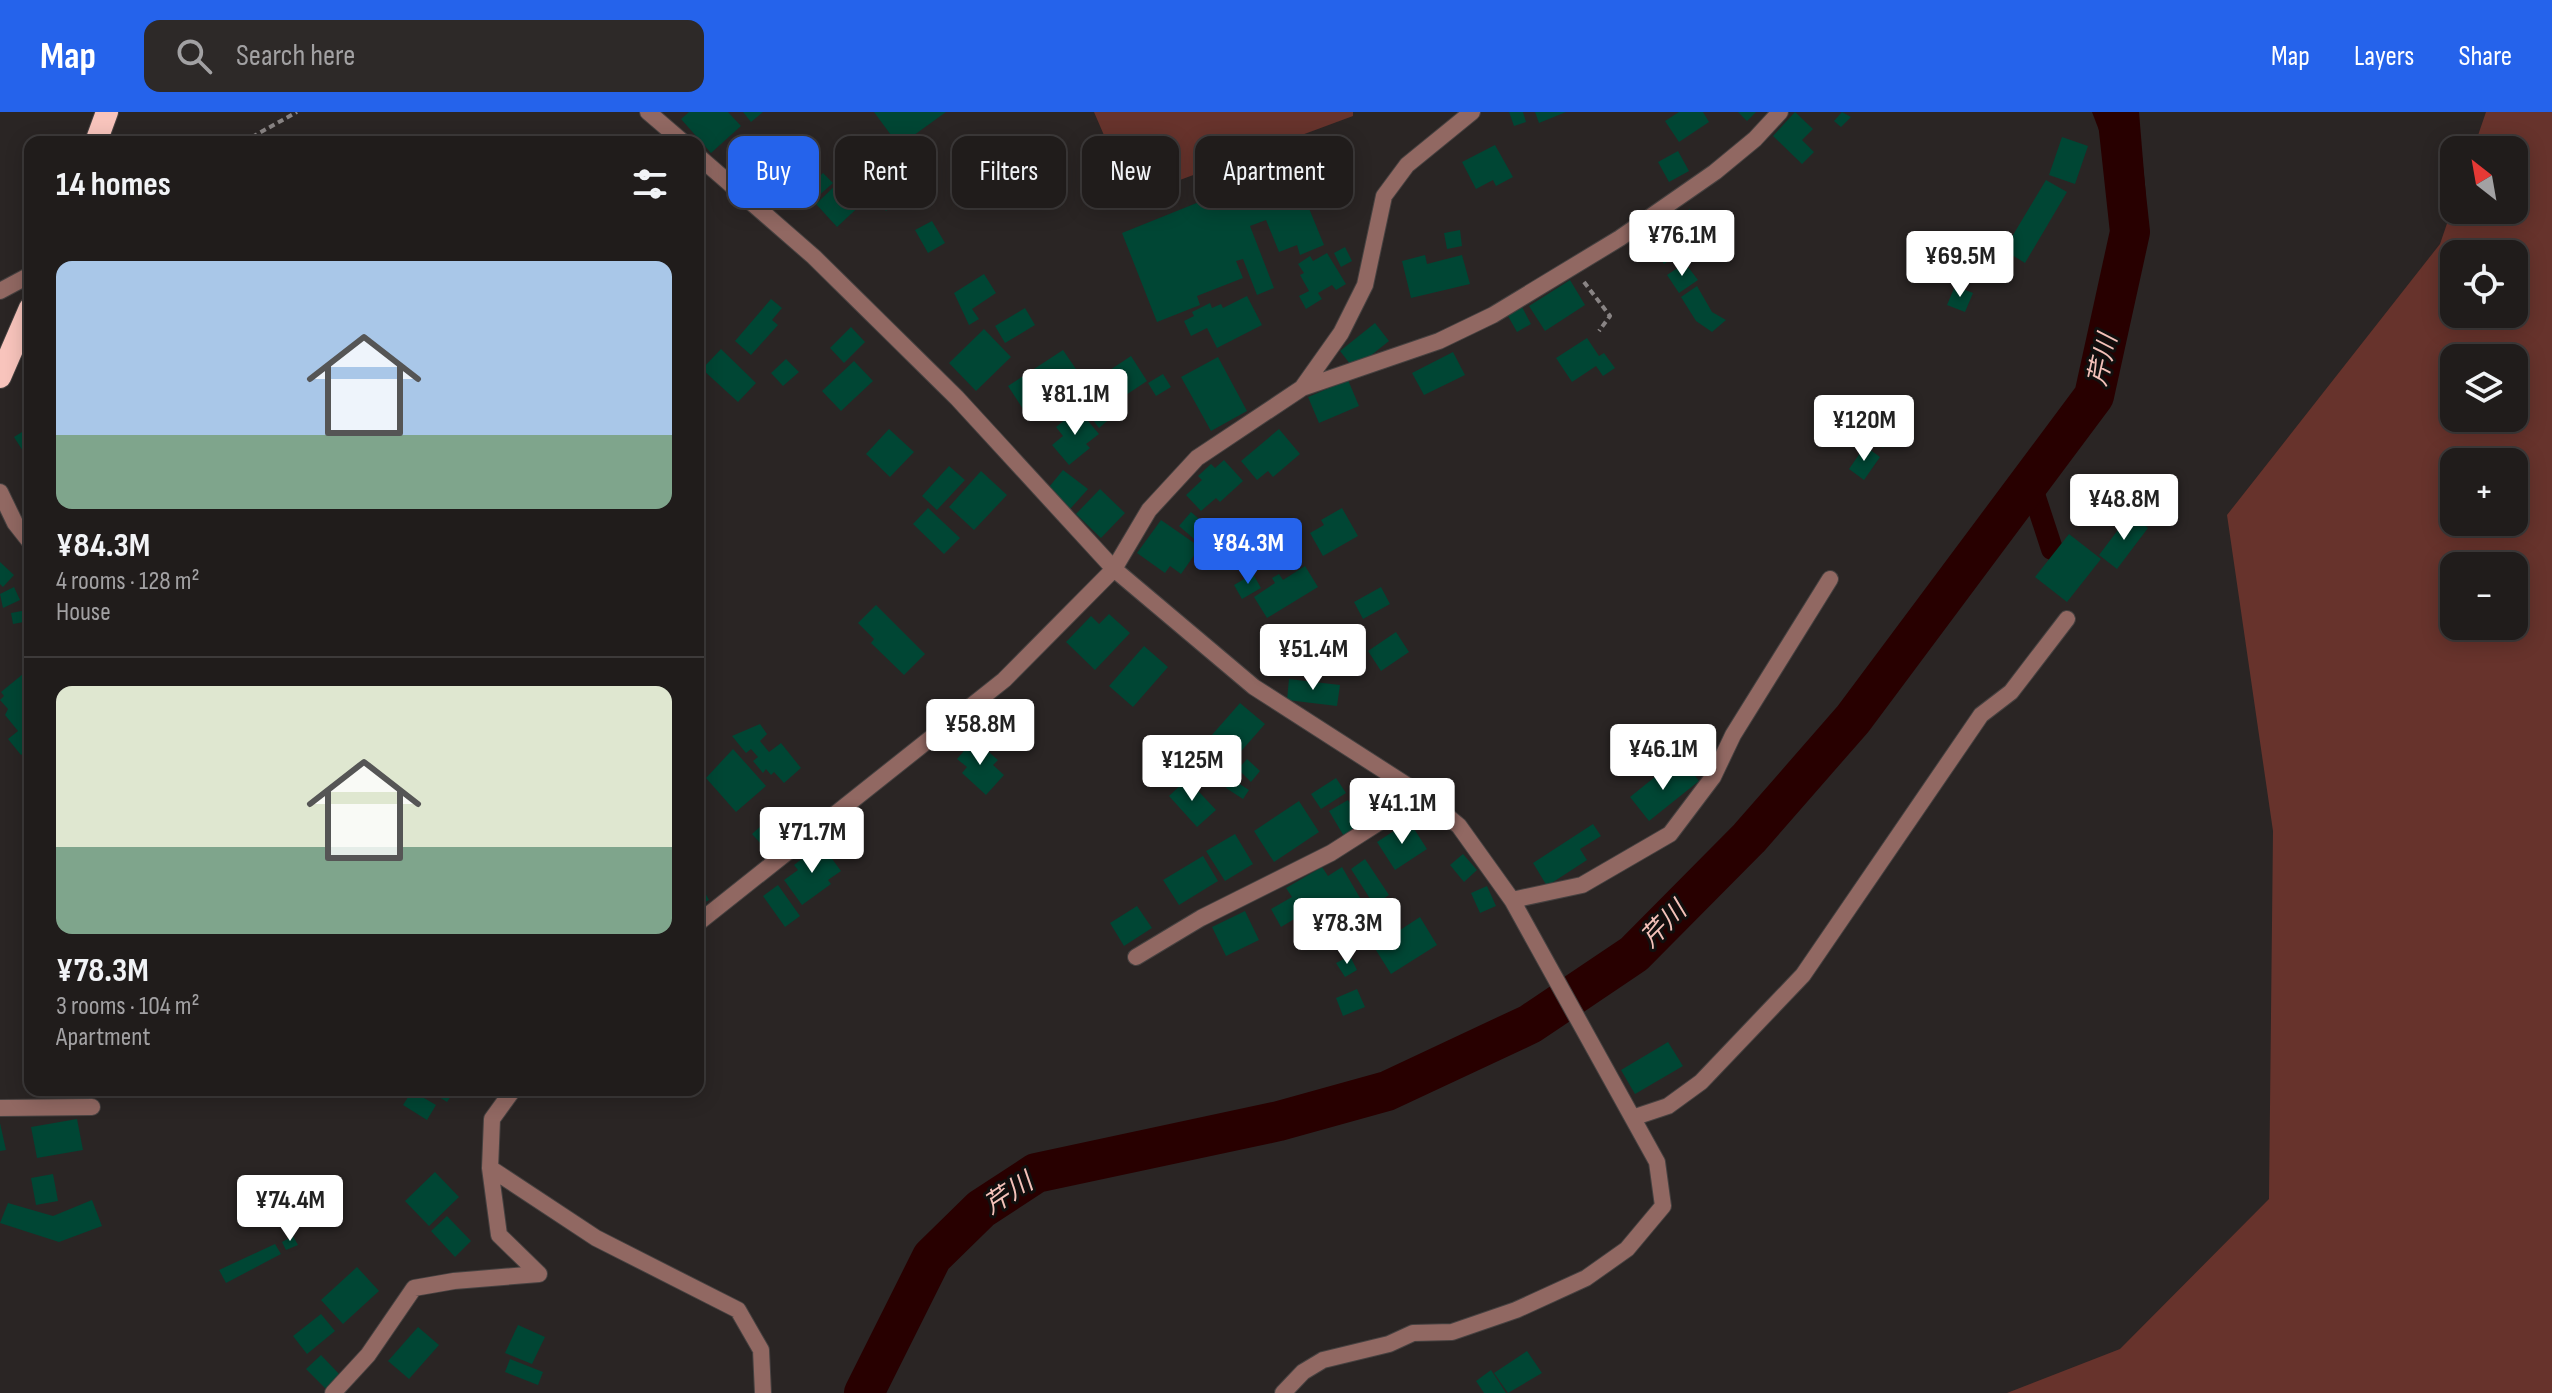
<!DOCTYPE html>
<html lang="en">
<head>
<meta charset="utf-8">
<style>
  :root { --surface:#201c1b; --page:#2d2928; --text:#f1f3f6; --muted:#a2a1a3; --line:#3d3a3a; --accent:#2563eb }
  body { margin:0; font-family:"Sofia Sans Condensed","Noto Sans JP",sans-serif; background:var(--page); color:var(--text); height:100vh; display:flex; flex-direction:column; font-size:30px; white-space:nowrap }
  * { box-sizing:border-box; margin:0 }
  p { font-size:26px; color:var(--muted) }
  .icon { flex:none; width:44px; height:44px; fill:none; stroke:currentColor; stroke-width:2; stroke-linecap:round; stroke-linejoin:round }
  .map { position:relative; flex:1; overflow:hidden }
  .panel { position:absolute; left:24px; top:24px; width:680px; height:960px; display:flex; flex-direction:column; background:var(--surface); border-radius:16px; box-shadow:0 4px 20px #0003,0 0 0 2px var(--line) }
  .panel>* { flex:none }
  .guide { position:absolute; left:728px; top:24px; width:760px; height:72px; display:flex; gap:16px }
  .needle { width:52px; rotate:329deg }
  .buttons { position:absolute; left:2440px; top:24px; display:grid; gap:16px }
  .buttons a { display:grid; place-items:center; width:88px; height:88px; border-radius:16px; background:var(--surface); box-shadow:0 4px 20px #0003,0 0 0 2px var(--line); font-size:40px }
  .price { position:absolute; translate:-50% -68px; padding:0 18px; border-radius:8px; background:#fff; color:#222; font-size:26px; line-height:52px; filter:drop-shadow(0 2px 4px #0008) }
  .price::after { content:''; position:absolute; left:50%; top:48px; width:24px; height:18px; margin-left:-12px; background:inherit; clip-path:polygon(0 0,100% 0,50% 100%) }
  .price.selected { background:var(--accent); color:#fff }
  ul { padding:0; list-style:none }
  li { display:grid; align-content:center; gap:16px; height:424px; padding:0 32px }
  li+li { border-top:2px solid var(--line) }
  li span { display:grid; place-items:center; height:248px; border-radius:16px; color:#555 }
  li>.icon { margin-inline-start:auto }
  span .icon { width:144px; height:144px; fill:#fffc; stroke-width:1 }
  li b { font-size:34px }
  h2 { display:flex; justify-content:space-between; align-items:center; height:96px; padding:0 32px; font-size:34px }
  .tag { padding:0 28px; border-radius:16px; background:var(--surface); box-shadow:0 4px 20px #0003,0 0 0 2px var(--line); font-size:28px; line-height:72px }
  .tag.selected { background:var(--accent); color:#fff }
  header { display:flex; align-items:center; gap:48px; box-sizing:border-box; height:112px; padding:0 40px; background:var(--accent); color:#fff }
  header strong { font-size:38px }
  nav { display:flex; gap:44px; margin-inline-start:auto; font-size:28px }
  .search { width:560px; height:72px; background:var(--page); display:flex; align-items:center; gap:20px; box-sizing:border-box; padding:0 28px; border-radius:16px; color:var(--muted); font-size:30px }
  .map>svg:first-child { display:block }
  .green { fill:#67332c; fill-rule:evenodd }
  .water { fill:#280000 }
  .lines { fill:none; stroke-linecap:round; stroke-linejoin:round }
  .canal { stroke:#280000; stroke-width:22 }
  .river { stroke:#280000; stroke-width:40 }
  .building { fill:#004634 }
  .minor-casing { stroke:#464140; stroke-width:18 }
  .trunk-casing { stroke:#464140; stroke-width:24 }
  .path { stroke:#898484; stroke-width:4; stroke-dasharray:6 4; stroke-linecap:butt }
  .minor { stroke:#916862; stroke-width:16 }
  .trunk { stroke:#f8c4bc; stroke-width:22 }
  .labels { text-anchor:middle; stroke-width:6; stroke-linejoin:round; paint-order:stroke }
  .water-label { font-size:26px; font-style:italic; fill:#f4c1b9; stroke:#110f0e }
</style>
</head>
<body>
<header>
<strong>Map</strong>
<div class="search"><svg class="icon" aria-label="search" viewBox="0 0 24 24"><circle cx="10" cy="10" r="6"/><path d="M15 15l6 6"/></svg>Search here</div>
<nav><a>Map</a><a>Layers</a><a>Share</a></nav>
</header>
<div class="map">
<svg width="2552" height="1281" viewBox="0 0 2552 1281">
  <rect width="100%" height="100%" fill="#2a2524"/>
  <path class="green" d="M1094,0H1353V4L1131,86Z
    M2486,0H2552V1281H2007L2120,1237L2269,1087L2273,719L2227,403L2440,132L2454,91V98H2514V38H2473ZM2454,142H2514V202H2454ZM2454,246H2514V306H2454ZM2454,350H2514V410H2454ZM2454,454H2514V514H2454Z"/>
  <path class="water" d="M2092,0H2139L2146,85L2118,68Z"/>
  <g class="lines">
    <path class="canal" d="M2030,370L2052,437"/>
    <path class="river" d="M864,1281L932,1145L981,1097L1036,1061L1279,1009L1387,979L1530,912L1634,842L1749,726L1853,607L2094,284L2130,120L2117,0"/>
  </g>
  <path class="building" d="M689,0H728L741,14L711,41L681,7Z
    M743,0H763L751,10Z
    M874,0H946L899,34Z
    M1509,0H1523L1526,10L1514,14Z
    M1535,0H1566L1539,11Z
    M1679,0H1703L1709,10L1679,30L1665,9Z
    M1738,0H1756L1747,9Z
    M1795,0L1813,17L1802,28L1814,40L1802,52L1773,24Z
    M1842,0L1851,5L1841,15L1834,9Z
    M2062,25L2088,34L2075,72L2049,63Z
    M741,32L753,46L738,60L726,46Z
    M1495,33L1513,65L1496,74L1493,68L1476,77L1462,50Z
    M1678,39L1689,59L1669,70L1658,50Z
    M1342,46L1352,71L1306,89L1324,133L1300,143L1297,133L1279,140L1266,108L1250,114L1274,176L1257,183L1243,147L1236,149L1243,166L1197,184L1200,193L1157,210L1122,121L1224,80L1228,91Z
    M823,61L833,71L815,87L806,77Z
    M855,62L869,77L862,84L866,88L837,115L816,92L845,64L849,68Z
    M895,64L908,80L886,99L873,82Z
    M2046,68L2067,80L2025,151L2004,138Z
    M1690,97L1707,123L1664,152L1650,131L1673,116L1669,111Z
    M932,109L945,131L928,141L915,118Z
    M1460,118L1462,134L1447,137L1444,121Z
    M1345,135L1352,149L1341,155L1334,141Z
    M1327,141L1346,172L1336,178L1332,173L1318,181L1322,187L1306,197L1299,184L1309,179L1300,163L1304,161L1298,152L1310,144L1313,149Z
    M1425,143L1427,152L1462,143L1470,172L1411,186L1402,149Z
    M1685,151L1698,168L1679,181L1667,163Z
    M984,162L996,181L972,197L979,207L969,213L954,181Z
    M1570,168L1585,193L1545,219L1529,194Z
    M1697,174L1712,200L1726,208L1712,220L1696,209L1681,185Z
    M1955,174L1973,181L1965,200L1947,193Z
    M1247,184L1262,213L1217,236L1207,216L1191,224L1184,209L1194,204L1192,200L1210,191L1212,196L1221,192L1223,196Z
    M771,187L782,196L772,208L778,213L751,243L735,229Z
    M1522,195L1531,212L1517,220L1508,204Z
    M1025,196L1035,213L1005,231L995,214Z
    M1375,211L1389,229L1354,257L1340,239Z
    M851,215L865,230L844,251L830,236Z
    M984,217L1011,245L976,279L949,251Z
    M1587,226L1599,244L1604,241L1615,256L1603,264L1596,254L1572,270L1556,246Z
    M721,237L756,271L738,290L702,257Z
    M1063,238L1080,263L1025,300L1008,274Z
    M1453,240L1465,263L1424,283L1412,261Z
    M1131,244L1147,269L1111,293L1095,268Z
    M1218,245L1247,299L1211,319L1181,265Z
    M786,247L799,260L783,274L771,261Z
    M854,249L873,269L841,299L822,279Z
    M1163,262L1171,275L1156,284L1148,271Z
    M1348,268L1359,294L1319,311L1308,285Z
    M1096,281L1113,304L1099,316L1081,292Z
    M1880,290L1903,304L1883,336L1860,321Z
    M1078,297L1099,322L1086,332L1090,336L1069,353L1052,333L1063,324L1056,315Z
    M30,315V350L14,325Z
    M889,317L914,340L890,365L866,342Z
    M1279,317L1300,342L1273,365L1268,359L1257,368L1241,349Z
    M1865,334L1880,345L1864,368L1849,357Z
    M1224,348L1243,369L1220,390L1216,386L1201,399L1186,383L1202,368L1198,364L1211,352L1215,356Z
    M949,354L965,368L937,398L922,384Z
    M1063,358L1088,377L1070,397L1049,375Z
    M981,359L1007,383L974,418L949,395Z
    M1100,377L1125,401L1101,426L1076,402Z
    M30,387V401L27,402L23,388Z
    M928,396L960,426L944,442L913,412Z
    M1342,396L1358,424L1323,444L1310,421L1324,413L1321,408Z
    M1191,400L1212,418L1200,432L1179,414Z
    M2130,402L2148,416L2117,457L2099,443Z
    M1161,408L1200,435L1181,462L1170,454L1165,461L1137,441Z
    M2069,422L2101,447L2067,490L2035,465Z
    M0,450L14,463L3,475L0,472Z
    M1305,454L1318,475L1267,506L1254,485L1275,471L1272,466L1279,462L1283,468Z
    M1253,462L1261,476L1242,487L1234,473Z
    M14,475L20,488L3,496L0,482Z
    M1381,475L1390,492L1363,507L1354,490Z
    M876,493L925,542L904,563L871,531L874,527L858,511Z
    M27,498L29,509L13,512L11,501Z
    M1109,502L1130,521L1095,558L1066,530L1091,504L1099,512Z
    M1396,520L1409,540L1381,559L1368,539Z
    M1144,534L1168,555L1133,595L1109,574Z
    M23,562L30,570V636L21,643L8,627L18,619L5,603L8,597L0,588L4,584L1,580Z
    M1289,567L1340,573L1337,594L1287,588Z
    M1240,591L1265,612L1236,645L1211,624Z
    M760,612L767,622L760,629L769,640L781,631L801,656L784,671L774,660L771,663L766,657L763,661L753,649L758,645L751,637L746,641L732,624Z
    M974,627L998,648L993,653L1004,663L986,683L962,661L967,655L957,647Z
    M733,637L766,674L736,700L706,666Z
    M1247,647L1260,659L1251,670L1238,657Z
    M1687,653L1699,669L1649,709L1630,685L1661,660L1667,668Z
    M1336,666L1346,681L1321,697L1311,682Z
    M1187,667L1216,698L1197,715L1169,684Z
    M1232,667L1249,678L1243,687L1226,676Z
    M1348,688L1355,700L1362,696L1371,711L1345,726L1329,699Z
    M1299,689L1319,720L1274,750L1254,719Z
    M1409,709L1427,737L1395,758L1377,730Z
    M1593,712L1601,724L1580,737L1587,748L1547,774L1533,751Z
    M762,713L780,733L770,742L752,722Z
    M1235,722L1253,752L1225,769L1206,739Z
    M821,732L841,759L828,768L831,772L802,793L784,768L798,758L794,753Z
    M1463,742L1477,758L1464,770L1450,753Z
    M1203,744L1218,769L1179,793L1163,768Z
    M1365,747L1389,783L1374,793L1351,757Z
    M1322,755L1328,764L1342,755L1367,798L1352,807L1340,788L1315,803L1311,797L1281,815L1271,797L1292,785L1286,776Z
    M698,768L709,788L698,794Z
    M778,773L800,804L785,815L763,784Z
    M1487,774L1496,794L1480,801L1471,781Z
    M1137,794L1152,816L1124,834L1110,811Z
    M1245,799L1259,828L1226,844L1212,815Z
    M1420,805L1437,833L1391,862L1374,835Z
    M1350,844L1357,858L1345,865L1336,851Z
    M1357,877L1365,895L1343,904L1336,886Z
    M1668,930L1683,954L1635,982L1621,958Z
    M428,978H455L447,990Z
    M412,979L436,993L427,1008L403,993Z
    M77,1007L83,1038L37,1046L31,1015Z
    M0,1011L6,1038L0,1039Z
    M435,1060L459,1085L429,1114L405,1089Z
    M53,1062L58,1089L36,1093L31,1066Z
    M92,1088L102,1114L59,1130L0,1111L8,1091L53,1104Z
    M447,1104L471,1129L455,1145L431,1119Z
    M293,1124L298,1133L286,1138L282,1130Z
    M275,1132L281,1142L226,1171L219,1158Z
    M357,1155L379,1179L343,1212L321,1188Z
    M321,1202L335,1219L307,1242L293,1224Z
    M518,1213L545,1225L532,1252L505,1241Z
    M418,1215L439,1233L409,1267L388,1249Z
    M1527,1239L1542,1261L1508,1281L1494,1261Z
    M321,1243L340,1263L326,1277L306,1257Z
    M510,1247L543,1260L538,1273L505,1260Z
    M1491,1258L1506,1281H1484L1476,1269Z"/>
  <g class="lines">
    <g class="minor-casing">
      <path id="minor" d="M648,0L683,30
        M698,44L814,145L957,286L1114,457L1254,575L1422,683L1459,714L1512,788L1657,1050L1663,1094L1627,1137L1586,1166L1516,1198L1452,1220L1413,1221L1389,1232L1323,1248L1303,1260L1283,1281
        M0,179L30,163
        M1302,276L1341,221L1365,173L1384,84L1407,53L1472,0
        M0,380L15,411L30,430
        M1512,788L1582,773L1670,722L1713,665L1733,623L1830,467
        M698,811L1004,568L1114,457L1149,398L1197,346L1302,276L1439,229L1493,203L1620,126L1715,60L1755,27L1780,0
        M1136,845L1201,806L1331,741L1422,683
        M0,996L92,995
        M1635,1005L1668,994L1701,970L1803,863L1981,603L2011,580L2067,507
        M490,1056L596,1126L738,1198L761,1238L763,1281
        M333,1281L368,1243L414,1176L454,1169L539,1162L499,1123L490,1056L492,1007L513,978"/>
    </g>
    <g class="trunk-casing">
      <path id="trunk" d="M96,30L107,0
        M0,265L30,196"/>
    </g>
    <path class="path" d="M243,30L297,0
      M1584,170L1610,204L1599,219"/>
    <use href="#minor" class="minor"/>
    <use href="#trunk" class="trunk"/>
  </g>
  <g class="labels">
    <g class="water-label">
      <text transform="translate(2102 248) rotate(-77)" y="9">芹川</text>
      <text transform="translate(1663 812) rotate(-45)" y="9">芹川</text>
      <text transform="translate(1008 1081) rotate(-33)" y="9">芹川</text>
    </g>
  </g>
</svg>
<div class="buttons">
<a><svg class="needle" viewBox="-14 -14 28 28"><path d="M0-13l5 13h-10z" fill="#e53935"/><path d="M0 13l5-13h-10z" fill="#a2a1a3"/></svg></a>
<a><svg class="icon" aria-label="locate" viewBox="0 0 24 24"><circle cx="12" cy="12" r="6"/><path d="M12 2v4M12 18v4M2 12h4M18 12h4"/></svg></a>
<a><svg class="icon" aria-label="layers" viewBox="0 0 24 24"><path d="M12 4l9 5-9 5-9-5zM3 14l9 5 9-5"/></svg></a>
<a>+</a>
<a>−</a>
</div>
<b class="price" style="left:1682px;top:166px">¥76.1M</b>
<b class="price" style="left:1960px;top:187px">¥69.5M</b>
<b class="price" style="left:1075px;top:325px">¥81.1M</b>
<b class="price" style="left:1864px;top:351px">¥120M</b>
<b class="price" style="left:2124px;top:430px">¥48.8M</b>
<b class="price selected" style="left:1248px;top:474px">¥84.3M</b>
<b class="price" style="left:1313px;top:580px">¥51.4M</b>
<b class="price" style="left:980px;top:655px">¥58.8M</b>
<b class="price" style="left:1663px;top:680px">¥46.1M</b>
<b class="price" style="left:1192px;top:691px">¥125M</b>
<b class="price" style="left:1402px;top:734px">¥41.1M</b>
<b class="price" style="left:812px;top:763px">¥71.7M</b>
<b class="price" style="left:1347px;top:854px">¥78.3M</b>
<b class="price" style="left:290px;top:1131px">¥74.4M</b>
<div class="guide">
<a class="tag selected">Buy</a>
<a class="tag">Rent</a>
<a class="tag">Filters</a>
<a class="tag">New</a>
<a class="tag">Apartment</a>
</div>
<section class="panel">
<h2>14 homes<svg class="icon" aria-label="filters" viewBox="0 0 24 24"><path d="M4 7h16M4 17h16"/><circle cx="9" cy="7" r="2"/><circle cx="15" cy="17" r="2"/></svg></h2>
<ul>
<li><span style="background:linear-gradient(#a9c7e8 70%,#7fa58c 0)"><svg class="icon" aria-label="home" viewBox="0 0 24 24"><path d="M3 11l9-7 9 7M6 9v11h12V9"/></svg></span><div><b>¥84.3M</b><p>4 rooms · 128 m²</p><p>House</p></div></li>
<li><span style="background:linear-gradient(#dfe7d0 65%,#7fa58c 0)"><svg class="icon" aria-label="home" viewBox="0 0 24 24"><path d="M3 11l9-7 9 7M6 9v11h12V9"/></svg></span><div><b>¥78.3M</b><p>3 rooms · 104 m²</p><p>Apartment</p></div></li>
</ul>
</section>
</div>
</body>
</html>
